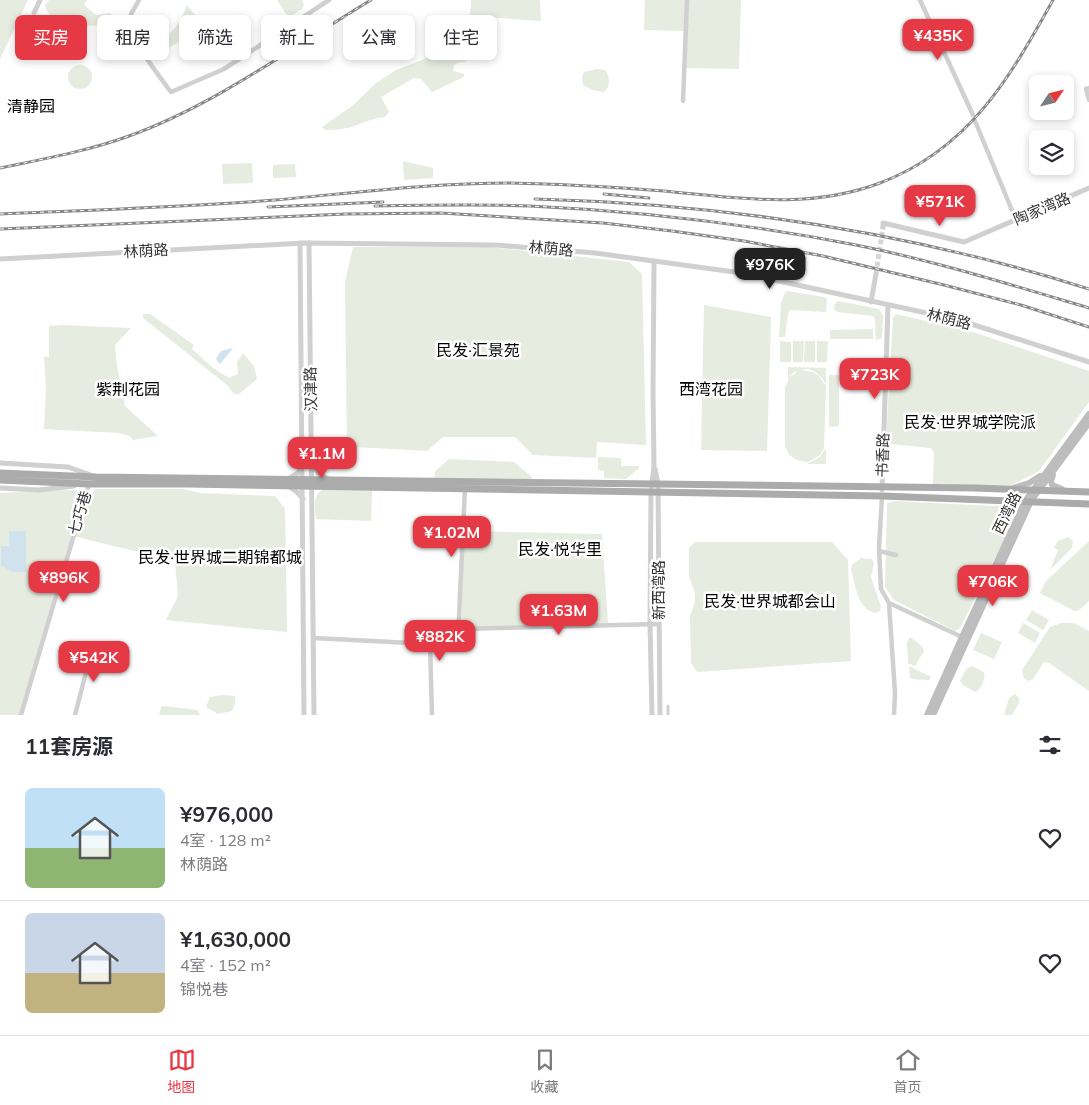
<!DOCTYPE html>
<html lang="zh">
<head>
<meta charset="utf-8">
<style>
  :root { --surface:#fff; --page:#f2f2f3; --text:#2b2b33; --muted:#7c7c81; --line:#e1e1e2; --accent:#e63946 }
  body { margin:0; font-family:Mulish,"Noto Sans SC",sans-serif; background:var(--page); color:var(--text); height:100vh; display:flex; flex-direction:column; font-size:19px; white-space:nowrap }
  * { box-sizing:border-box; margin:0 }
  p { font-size:16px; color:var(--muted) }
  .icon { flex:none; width:28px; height:28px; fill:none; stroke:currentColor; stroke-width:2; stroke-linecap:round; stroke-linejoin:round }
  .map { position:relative; height:715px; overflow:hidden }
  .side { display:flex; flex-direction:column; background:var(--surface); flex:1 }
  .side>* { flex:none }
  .hud { position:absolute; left:15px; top:15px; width:500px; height:45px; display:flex; gap:10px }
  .needle { width:32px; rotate:55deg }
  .fabs { position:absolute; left:1029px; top:75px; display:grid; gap:10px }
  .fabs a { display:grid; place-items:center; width:45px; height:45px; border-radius:8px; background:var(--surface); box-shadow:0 2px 8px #0003; font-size:25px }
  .price { position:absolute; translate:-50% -42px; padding:0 11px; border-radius:10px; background:var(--accent); color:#fff; font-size:16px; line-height:32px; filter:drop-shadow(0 1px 2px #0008) }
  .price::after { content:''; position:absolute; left:50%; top:30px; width:15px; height:11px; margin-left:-8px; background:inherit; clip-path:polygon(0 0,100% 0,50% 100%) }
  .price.on { background:#222; color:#fff }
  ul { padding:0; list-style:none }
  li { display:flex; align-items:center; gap:15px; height:125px; padding:0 25px }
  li+li { border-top:1px solid var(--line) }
  li span { display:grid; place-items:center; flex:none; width:140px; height:100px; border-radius:8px; color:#555 }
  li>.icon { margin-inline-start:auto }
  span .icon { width:60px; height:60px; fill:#fffc; stroke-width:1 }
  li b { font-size:21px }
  h2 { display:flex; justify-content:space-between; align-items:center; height:60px; padding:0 25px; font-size:21px }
  .pill { padding:0 18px; border-radius:8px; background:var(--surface); box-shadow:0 2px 8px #0003; font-size:18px; line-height:45px }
  .pill.on { background:var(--accent); color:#fff }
  .tab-bar { display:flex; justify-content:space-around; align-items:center; height:70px; border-top:1px solid var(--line); background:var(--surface); font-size:14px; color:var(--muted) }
  .tab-bar a { display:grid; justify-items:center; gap:2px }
  .tab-bar .on { color:var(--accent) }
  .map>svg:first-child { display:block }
  .green { fill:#e6ecdf }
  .water { fill:#cfe2ee }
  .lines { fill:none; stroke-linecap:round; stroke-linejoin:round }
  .tertiary-tunnel { stroke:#d6d6d6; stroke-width:5; stroke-dasharray:5 2.5; stroke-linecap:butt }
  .pedestrian { stroke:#d0d0d0; stroke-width:3 }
  .minor { stroke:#d0d0d0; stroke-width:4.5 }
  .tertiary { stroke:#d0d0d0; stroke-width:5 }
  .secondary { stroke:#bdbdbd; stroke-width:6 }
  .primary { stroke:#ababab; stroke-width:7 }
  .rail-casing { stroke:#888; stroke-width:3 }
  .rail { stroke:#fff; stroke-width:1; stroke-dasharray:4; stroke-linecap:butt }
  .labels { text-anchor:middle; stroke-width:5; stroke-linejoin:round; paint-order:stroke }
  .street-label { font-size:15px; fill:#333; stroke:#fff }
  .neighbourhood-label { font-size:16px; fill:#000; stroke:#fff }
</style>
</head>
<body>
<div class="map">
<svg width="1089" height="715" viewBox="0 0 1089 715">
  <rect width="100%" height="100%" fill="#fff"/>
  <path class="green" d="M0,0H28L0,59Z
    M49,0H87L84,5L96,15L111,13L112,23C94,28 51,28 45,6Z
    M277,0H302L304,5L302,9L291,16L286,14Z
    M471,0H540L541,21L470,16Z
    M645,0H741L739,69L684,68L686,31L644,30Z
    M187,5L201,23L177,43L162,51L158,43C173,33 181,22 187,5Z
    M453,48L467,49C470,55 469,57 465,62H460L454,65L453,71L464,74V77L432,92L421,79L414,78L381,97L389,112L385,117C374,118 367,121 357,125C349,129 334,130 325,130L322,127L352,106L376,83L396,70Z
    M68 77a12 12 0 1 1 24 0a12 12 0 1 1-24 0Z
    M597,69L605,70C610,77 611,86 604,92L592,90L583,85L582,77L584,72Z
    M403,161L433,168V178L404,180Z
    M252,163L253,183L223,184L222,164Z
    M295,164L296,177L273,178V165Z
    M353,247H489L629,262L642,274L646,445L597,442L596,458L533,455L515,437H443L427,451L354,447L347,441L345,282Z
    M787,291L824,297L827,299L826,312L790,310L788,314L785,337H779L781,304L784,294Z
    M838,301L879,309L883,316L882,338L877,340C873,333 878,323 873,316L837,312L834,309V305Z
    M704,305L771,317L767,451L701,450Z
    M143,314H150L194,345L192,349L213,368L229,378L238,374L237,362L243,353L254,366L257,379L239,394H234L227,385L143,318Z
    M896,314L973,332L1089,371V402L1039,471L1010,486L933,484L934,453L931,448L890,444L886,440L893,318Z
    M62,325L131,328L115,345L117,366L125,406L158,436L133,440L130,436L118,433L44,429L46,388L44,357H49V326Z
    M873,329V339H830V330Z
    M780,341L791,342V362H780Z
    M793,341H804L803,362H793Z
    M805,341H815V362H804Z
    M817,341H828L827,362H817Z
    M788,367L826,368V384C820,375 813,367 801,370L813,372L819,376L826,386L824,448L820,455L808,462L797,460L789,455L785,446V388L789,378L797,372H794L788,379Z
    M829,375H839V426L829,427Z
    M826,448V464H807L820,457Z
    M598,457L621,458V466H639V468L626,479L604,478V471L598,470Z
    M449,459L514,462L531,476L532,482L434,481L435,471Z
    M325,488L372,489L371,521L316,519C315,506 312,495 325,488Z
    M95,489H183L200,493L275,496L285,509L287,632L166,620L178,596L175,561L73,536L21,715H0V493L54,490L86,491L74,532Z
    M894,501L993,506L1007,505C1009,507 1012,512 1013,515C1015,522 967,613 961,627L955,631L894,600L885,587L887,503Z
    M464,531L602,534L608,624L461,628Z
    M1068,537L1073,541L1072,548L1050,570L1058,550L1054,547L1058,541Z
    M1089,541V601L1078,611H1074L1040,593L1046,581Z
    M695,542H832L848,560L851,661L697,672L691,663L690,616L695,601V593L689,576V548Z
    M861,558L872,559L874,563L871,577L881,607L880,611L875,613C857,608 856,587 851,570L852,565Z
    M1032,610L1049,620L1043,630L1026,620Z
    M1023,623L1040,633L1035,643L1018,633Z
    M1061,623H1074L1089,631V691L1049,663L1044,662L1033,679L1029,681L1024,679L1022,670L1050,627Z
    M981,633L1002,642L994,659L973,650Z
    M910,637L922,646L924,651L915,666L908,663L907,642Z
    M909,666L931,677L929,680L911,679L910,677Z
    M972,666L984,672C986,679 981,689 975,692L963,685L960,681L966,669Z
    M1015,694L1019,698V703L1012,715H1004L1009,698Z
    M222,695L235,696V704L232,711L218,714L206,707L210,697Z
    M165,706L197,710L201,715H159L161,707Z"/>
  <path class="water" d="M233,348L220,364L216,359L221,351Z
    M9,531H26V572H12L1,565V546H9Z"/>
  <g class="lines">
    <path class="tertiary-tunnel" d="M876,274L883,227"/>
    <path class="pedestrian" d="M668,706V715"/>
    <path class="minor" d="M139,0C136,6 129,15 129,21C129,38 160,77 171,92L224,69L329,0
      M920,0L973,115
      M1089,88L1086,89L1089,100
      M683,101L687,0
      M975,121L1016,220
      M882,496L879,548L881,589L889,603L962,637
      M879,551L896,555
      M889,603L895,693L894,715
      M459,629L659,624
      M314,638L430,644
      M21,715L89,484
      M75,715L93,645
      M432,715L430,644L458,638L465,488"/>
    <path class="tertiary" d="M34,13L40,0
      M883,227V223L964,242L1089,188
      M300,243L304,715
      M309,243L314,715
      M0,259L304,243L496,245L595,253L742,273L959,320L1089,362
      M871,302L876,274
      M0,463L68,467L91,475
      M312,463L319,474L328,479
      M655,469L658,484L660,715
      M288,479L298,473L301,467
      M288,486L297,492L303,499
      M0,488L39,490L74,486
      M882,490L888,305
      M652,715L650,624L651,492L654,466L653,393L654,262"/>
    <path class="secondary" d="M1053,475L1051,481L1052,485L1062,489
      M1013,488L1029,483L1040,476
      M927,715L962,637L1025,501L1089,414
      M933,715L1031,501L1089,423"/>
    <path class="primary" d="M0,473L96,477L974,488L1089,492
      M0,480L89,484H188L882,496L1089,504"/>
    <g class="rail-casing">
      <path id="rail" d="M0,168C43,159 88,151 129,136C215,105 293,47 371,0
        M604,194L649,198
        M535,199C722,204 911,232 1089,289
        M375,206C427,205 478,204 530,206C639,211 748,224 856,245C935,261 1012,285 1089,308
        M268,207L383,202
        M0,214C92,210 184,207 275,200C353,193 431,183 510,183C561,184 613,187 664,191C739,198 808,210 880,183C969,149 1009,79 1053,0
        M0,229L346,214L441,213L603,223L672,231L744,241L823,256L944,285L1021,305L1089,327"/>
    </g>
    <use href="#rail" class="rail"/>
  </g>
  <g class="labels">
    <g class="street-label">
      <text transform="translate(1042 209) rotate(-23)" y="5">陶家湾路</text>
      <text transform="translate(551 249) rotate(5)" y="5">林荫路</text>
      <text transform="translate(146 251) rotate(-3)" y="5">林荫路</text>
      <text transform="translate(949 319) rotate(14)" y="5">林荫路</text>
      <text transform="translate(311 389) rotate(-91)" y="5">汉津路</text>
      <text transform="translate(883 455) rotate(-88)" y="5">书香路</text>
      <text transform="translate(80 513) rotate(-73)" y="5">七巧巷</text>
      <text transform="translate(1007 513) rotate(-64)" y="5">西湾路</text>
      <text transform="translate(659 590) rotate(-90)" y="5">新西湾路</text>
    </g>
    <g class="neighbourhood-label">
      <text x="31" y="112">清静园</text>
      <text x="478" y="356">民发·汇景苑</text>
      <text x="128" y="395">紫荆花园</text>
      <text x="711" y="395">西湾花园</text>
      <text x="970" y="428">民发·世界城学院派</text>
      <text x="560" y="555">民发·悦华里</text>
      <text x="220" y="563">民发·世界城二期锦都城</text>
      <text x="770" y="607">民发·世界城都会山</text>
    </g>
  </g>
</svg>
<div class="fabs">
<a><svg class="needle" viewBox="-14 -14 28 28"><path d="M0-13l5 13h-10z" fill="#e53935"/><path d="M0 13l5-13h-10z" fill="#7c7c81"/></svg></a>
<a><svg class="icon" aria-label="layers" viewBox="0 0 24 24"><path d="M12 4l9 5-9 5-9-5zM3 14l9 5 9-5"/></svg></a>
</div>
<b class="price" style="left:938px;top:61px">¥435K</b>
<b class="price" style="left:940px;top:227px">¥571K</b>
<b class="price on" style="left:770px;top:290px">¥976K</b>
<b class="price" style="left:875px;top:400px">¥723K</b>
<b class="price" style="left:322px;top:479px">¥1.1M</b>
<b class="price" style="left:452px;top:558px">¥1.02M</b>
<b class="price" style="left:64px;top:603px">¥896K</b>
<b class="price" style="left:993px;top:607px">¥706K</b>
<b class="price" style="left:559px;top:636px">¥1.63M</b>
<b class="price" style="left:440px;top:662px">¥882K</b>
<b class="price" style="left:94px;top:683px">¥542K</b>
<div class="hud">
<a class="pill on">买房</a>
<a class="pill">租房</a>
<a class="pill">筛选</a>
<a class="pill">新上</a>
<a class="pill">公寓</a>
<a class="pill">住宅</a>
</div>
</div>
<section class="side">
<h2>11套房源<svg class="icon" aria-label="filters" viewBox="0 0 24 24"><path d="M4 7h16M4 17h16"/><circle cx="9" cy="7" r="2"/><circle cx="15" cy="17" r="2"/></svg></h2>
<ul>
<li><span style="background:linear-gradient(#bfe0f5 60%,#8fb573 0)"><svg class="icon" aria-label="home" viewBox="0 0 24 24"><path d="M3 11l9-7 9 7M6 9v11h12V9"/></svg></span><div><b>¥976,000</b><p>4室 · 128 m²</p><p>林荫路</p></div><svg class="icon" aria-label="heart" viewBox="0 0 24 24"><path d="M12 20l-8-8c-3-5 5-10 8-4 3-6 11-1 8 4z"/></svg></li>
<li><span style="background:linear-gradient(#c9d6e8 60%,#c2b280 0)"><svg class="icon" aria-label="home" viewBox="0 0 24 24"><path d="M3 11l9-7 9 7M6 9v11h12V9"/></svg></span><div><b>¥1,630,000</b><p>4室 · 152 m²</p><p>锦悦巷</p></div><svg class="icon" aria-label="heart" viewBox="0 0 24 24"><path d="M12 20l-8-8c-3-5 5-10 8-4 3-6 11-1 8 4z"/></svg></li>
</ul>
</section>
<nav class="tab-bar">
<a class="on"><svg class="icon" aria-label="map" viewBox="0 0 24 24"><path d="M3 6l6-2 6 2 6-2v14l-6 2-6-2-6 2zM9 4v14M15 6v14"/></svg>地图</a>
<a><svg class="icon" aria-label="saved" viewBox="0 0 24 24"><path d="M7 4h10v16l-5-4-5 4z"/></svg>收藏</a>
<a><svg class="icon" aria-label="home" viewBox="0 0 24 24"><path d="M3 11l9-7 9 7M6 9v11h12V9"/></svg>首页</a>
</nav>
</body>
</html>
